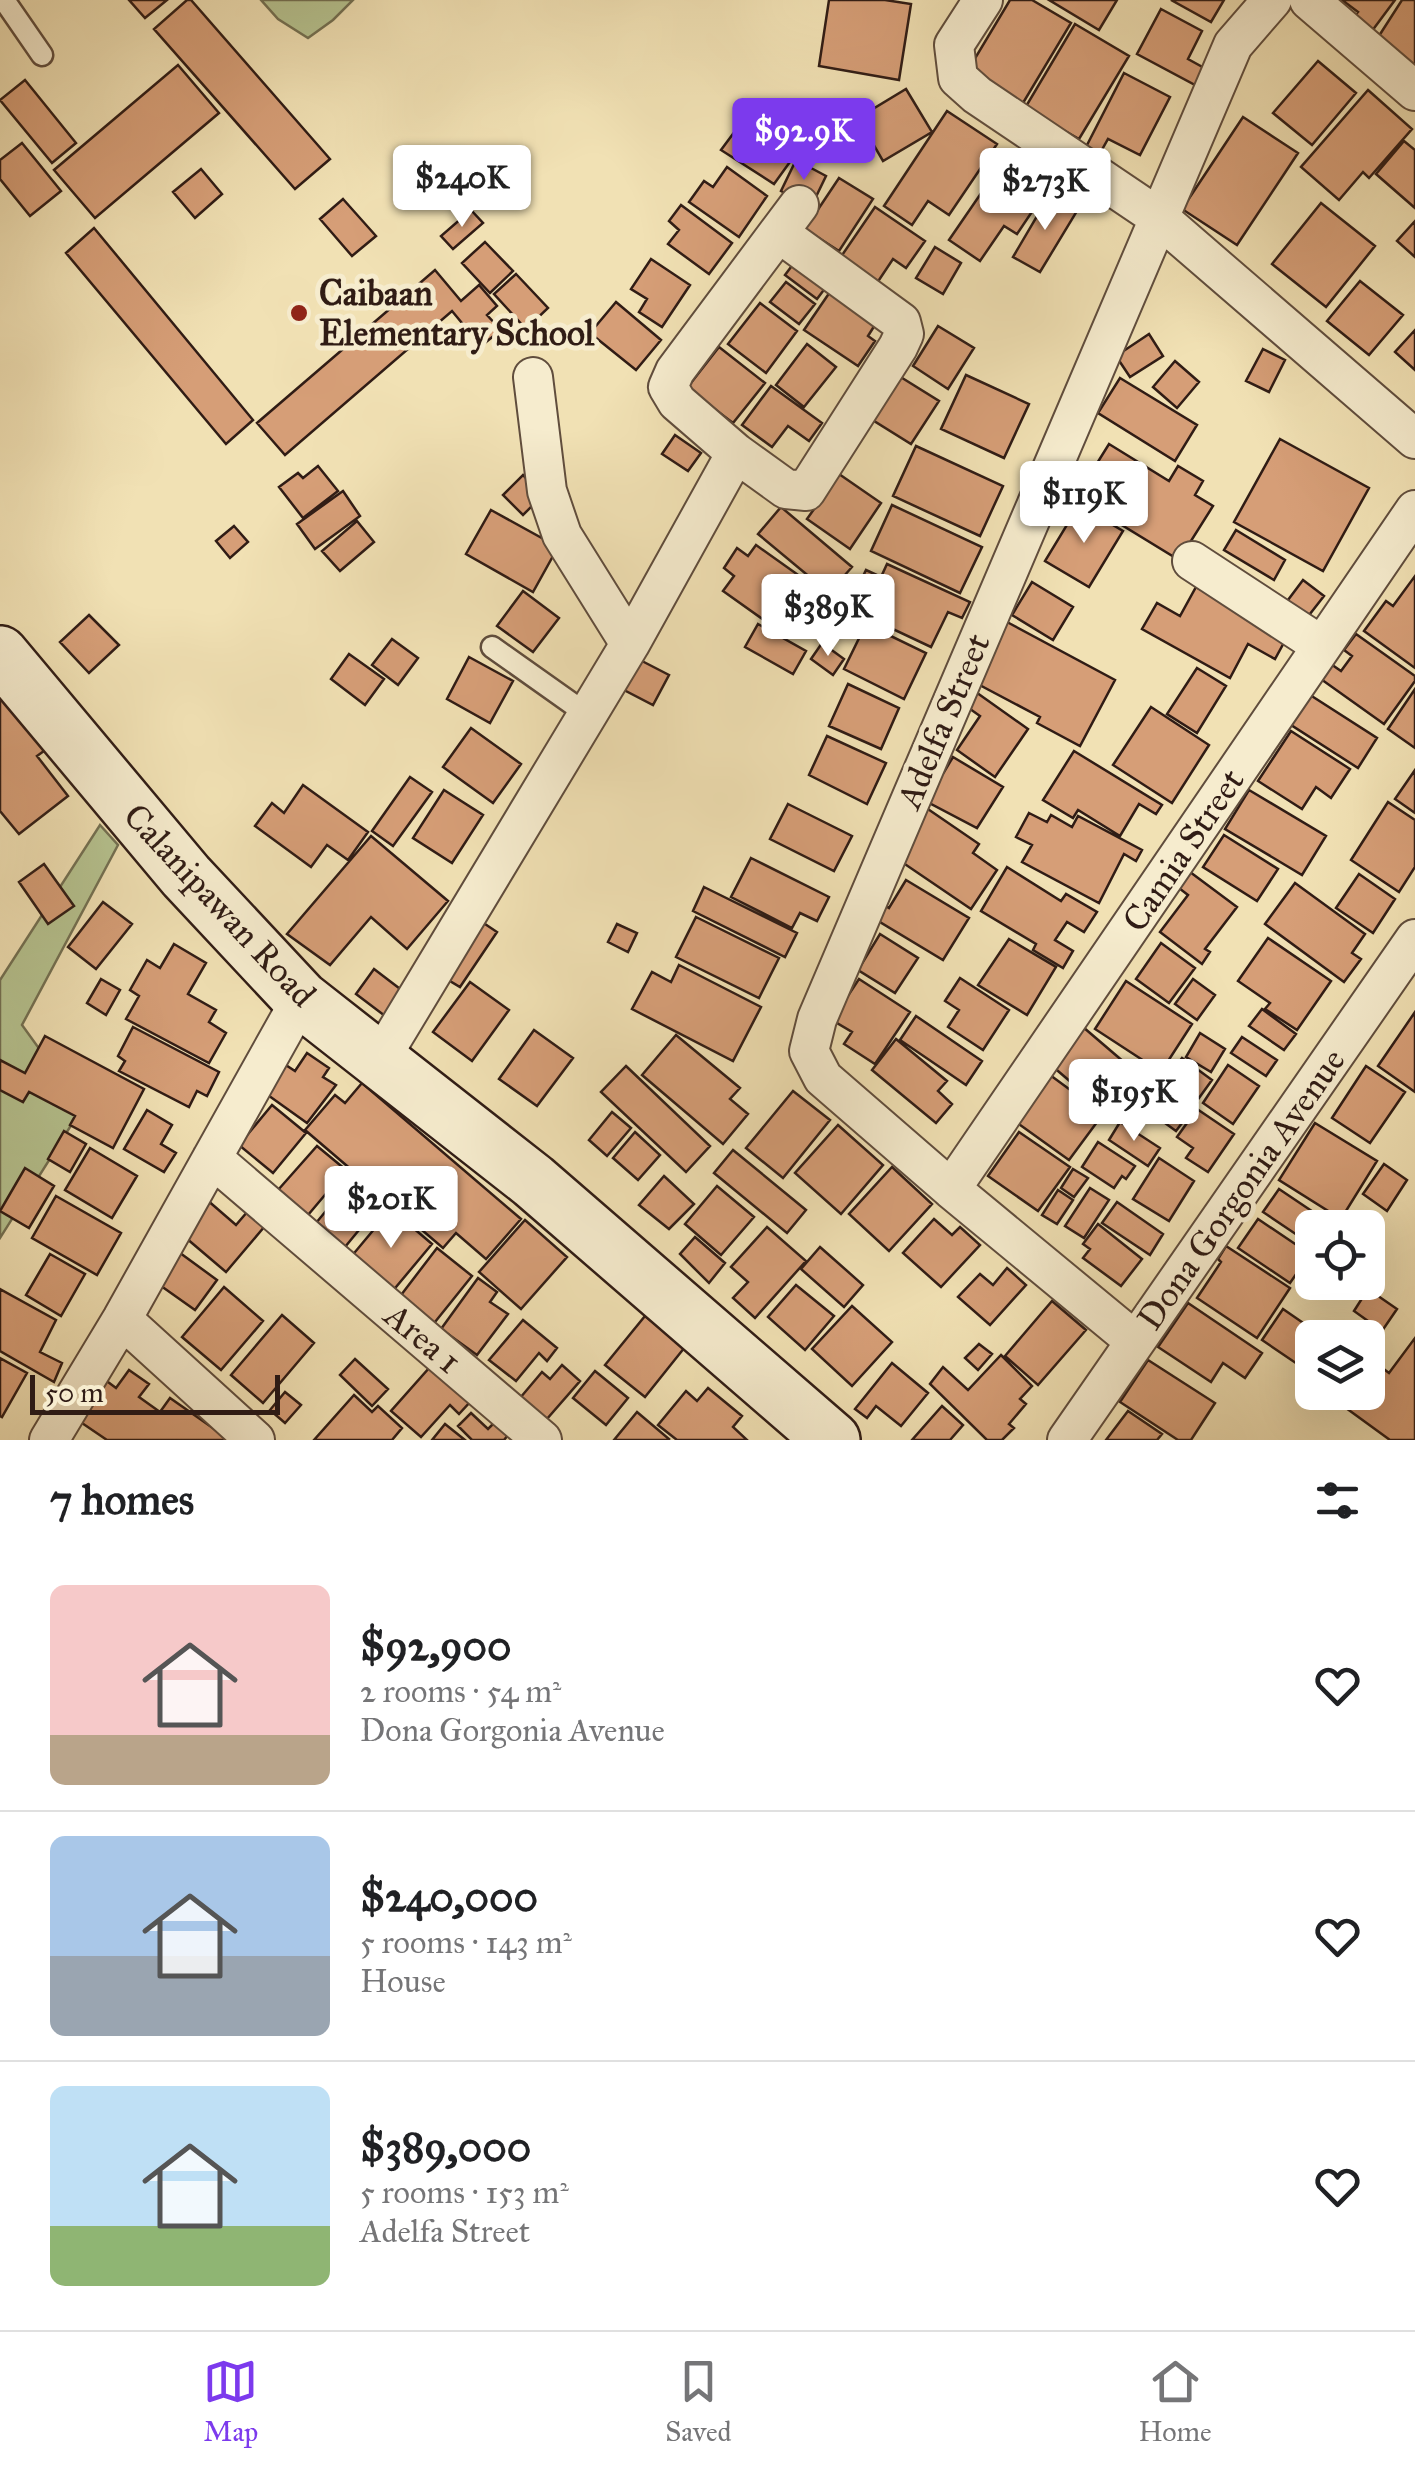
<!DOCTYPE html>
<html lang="en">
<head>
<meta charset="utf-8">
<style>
  :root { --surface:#fff; --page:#f2f2f2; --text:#202124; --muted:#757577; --line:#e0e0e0; --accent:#7c3aed }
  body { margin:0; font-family:"IM FELL Great Primer",serif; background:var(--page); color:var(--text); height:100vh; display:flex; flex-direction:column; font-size:38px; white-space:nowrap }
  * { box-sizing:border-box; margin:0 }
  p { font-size:32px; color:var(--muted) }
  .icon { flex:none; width:55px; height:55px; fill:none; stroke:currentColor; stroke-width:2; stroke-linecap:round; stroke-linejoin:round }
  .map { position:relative; height:1440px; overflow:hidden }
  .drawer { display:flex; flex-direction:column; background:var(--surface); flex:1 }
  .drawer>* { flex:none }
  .tools { position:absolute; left:1295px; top:1210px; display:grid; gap:20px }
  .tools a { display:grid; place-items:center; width:90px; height:90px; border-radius:15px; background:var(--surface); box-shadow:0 10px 40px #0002; font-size:50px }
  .scale { position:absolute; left:30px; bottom:25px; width:250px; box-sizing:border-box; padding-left:10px; border:5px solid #301c15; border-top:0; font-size:28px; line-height:35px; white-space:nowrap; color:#301c15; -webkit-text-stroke:8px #f6ecce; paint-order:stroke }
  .price { position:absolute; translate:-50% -85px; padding:0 22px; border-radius:10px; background:#fff; color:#222; font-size:32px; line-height:65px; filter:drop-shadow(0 2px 5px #0008) }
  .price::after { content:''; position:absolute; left:50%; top:60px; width:30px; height:22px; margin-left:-15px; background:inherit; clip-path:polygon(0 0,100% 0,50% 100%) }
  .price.on { background:var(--accent); color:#fff }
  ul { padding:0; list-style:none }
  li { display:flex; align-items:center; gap:30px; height:250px; padding:0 50px }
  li+li { border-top:2px solid var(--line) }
  li span { display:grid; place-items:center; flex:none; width:280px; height:200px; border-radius:15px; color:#555 }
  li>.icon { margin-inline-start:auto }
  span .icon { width:120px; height:120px; fill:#fffc; stroke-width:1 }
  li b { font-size:42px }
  h2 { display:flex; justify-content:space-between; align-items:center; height:120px; padding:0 50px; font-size:42px }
  .tab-bar { display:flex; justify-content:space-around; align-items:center; height:140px; border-top:2px solid var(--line); background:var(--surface); font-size:28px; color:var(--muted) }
  .tab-bar a { display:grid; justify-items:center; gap:5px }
  .tab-bar .on { color:var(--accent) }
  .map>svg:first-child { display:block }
  .green { fill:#b6c390; stroke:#737052; stroke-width:2.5 }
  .building { fill:#d69e77; stroke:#301c15; stroke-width:2.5 }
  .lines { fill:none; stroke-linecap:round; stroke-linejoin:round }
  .lane-casing { stroke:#604d3d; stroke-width:25 }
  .street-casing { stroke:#604d3d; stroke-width:42 }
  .secondary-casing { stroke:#301c15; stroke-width:60 }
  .lane { stroke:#f6ecce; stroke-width:20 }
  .street { stroke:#f6ecce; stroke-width:38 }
  .secondary { stroke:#f6ecce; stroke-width:55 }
  .poi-dot { fill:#8f2418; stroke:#f6ecce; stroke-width:4 }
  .labels { text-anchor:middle; stroke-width:10; stroke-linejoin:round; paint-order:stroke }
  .poi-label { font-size:35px; font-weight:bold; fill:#301c15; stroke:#f6ecce; text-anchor:start }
  .street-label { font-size:35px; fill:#301c15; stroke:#f6ecce }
</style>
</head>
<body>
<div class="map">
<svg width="1415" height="1440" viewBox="0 0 1415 1440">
  <rect width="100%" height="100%" fill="#f1e1b4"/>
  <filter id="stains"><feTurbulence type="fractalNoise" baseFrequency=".002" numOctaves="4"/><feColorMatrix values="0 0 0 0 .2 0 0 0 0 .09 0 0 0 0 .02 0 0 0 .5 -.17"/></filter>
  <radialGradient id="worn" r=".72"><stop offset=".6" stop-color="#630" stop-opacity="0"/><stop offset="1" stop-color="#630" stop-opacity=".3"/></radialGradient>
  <path class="green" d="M261,0H353L333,20L308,38L278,19Z
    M100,825L118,845L22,1025L82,1108L0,1238V980Z"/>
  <path class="building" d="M129,0H167L145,18Z
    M187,0H191L330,159L295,189L154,29Z
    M829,0H885L911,4L899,80L819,66Z
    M1010,0H1032L1071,23L1023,103L968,70Z
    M1049,0H1117L1099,30Z
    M1171,0H1224L1211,22Z
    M1342,0H1395L1369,35L1350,21L1358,12Z
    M1402,0H1415V66L1377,39Z
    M1161,9L1202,31L1188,59L1206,69L1197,86L1137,54Z
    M1075,24L1129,56L1079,139L1025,108Z
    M1318,61L1356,93L1312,145L1273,113Z
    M178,65L219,113L95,218L54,170Z
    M1124,73L1170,97L1140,155L1108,139L1099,155L1086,147Z
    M25,80L76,143L52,163L0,100Z
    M906,89L932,132L883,161L858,118Z
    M1368,90L1412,129L1369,178L1363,172L1339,200L1301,167Z
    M750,111L800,148L774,184L721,150Z
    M947,111L997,144L949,215L928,201L912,225L884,206Z
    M1243,117L1298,153L1237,245L1182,209Z
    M1404,141L1415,150V208L1376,174Z
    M22,143L61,191L30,216L0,179V160Z
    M796,160L826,176L811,207L781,191Z
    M1036,166L1054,179L1017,234L1004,226L980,261L949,240L997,170L1021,187Z
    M727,167L767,196L739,237L689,202L704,181L713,187Z
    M201,169L222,194L195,218L173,192Z
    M839,178L873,199L839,251L805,229Z
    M1050,194L1077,211L1040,272L1013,257Z
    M343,199L376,236L352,256L320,219Z
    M1321,203L1375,246L1326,307L1272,264Z
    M681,205L732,243L709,274L668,244L679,230L669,221Z
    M875,207L925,241L906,268L893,259L873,289L836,264Z
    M471,210L483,223L453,249L441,236Z
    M1415,221V257L1397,241Z
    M94,228L253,420L226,444L66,253Z
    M485,242L513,271L490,293L462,263Z
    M935,247L961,263L943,294L916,278Z
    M651,259L690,285L662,327L639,312L647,299L631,289Z
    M797,259L829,283L817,299L785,275Z
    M435,270L461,301L479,285L497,306L487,315L501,330L481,346L452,311L285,455L257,423Z
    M516,274L548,308L526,329L494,294Z
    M1360,281L1403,315L1369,355L1327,321Z
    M786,282L815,304L799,324L770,302Z
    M832,289L878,320L868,336L875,341L858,366L804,330Z
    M616,302L661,340L636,370L590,333Z
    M760,303L797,331L766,373L728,344Z
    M938,326L974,348L948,389L913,366Z
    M1415,330V370L1395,352Z
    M1149,334L1163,356L1130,377L1116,356Z
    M807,344L836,367L804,407L776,385Z
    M719,347L765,383L733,423L687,388Z
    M1263,349L1285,360L1269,392L1246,381Z
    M1175,361L1199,382L1177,408L1153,387Z
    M966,375L1029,404L1004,458L941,429Z
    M899,376L939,401L911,444L871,419Z
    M1120,378L1197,425L1175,461L1098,413Z
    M771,386L822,423L809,441L788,426L772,447L742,425Z
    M675,435L701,453L688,471L662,454Z
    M1280,439L1369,488L1323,571L1234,522Z
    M1109,444L1169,481L1178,466L1203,481L1195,495L1213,506L1179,560L1076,497Z
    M916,446L1003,486L980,536L893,496Z
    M318,466L338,491L303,518L279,487L298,473L303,478Z
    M839,474L881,503L850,549L807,519Z
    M523,475L543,495L523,515L503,495Z
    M343,491L360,516L315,549L297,524Z
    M892,505L982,547L960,593L871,551Z
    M1079,505L1123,531L1089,587L1045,561Z
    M781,507L852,567L829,593L758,534Z
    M491,510L558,547L533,592L466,554Z
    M357,521L374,542L340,571L322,551Z
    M234,526L248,542L230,558L216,541Z
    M1236,530L1285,560L1274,580L1224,550Z
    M756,545L801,577L768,623L723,591L734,576L724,568L737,548L748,556Z
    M887,564L970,602L962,618L948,612L931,647L848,608L866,570L881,577Z
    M1415,576V668L1364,631L1386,601L1393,606Z
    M1303,580L1324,596L1306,619L1285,604Z
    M1032,582L1073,607L1053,640L1012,615Z
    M1196,587L1287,637L1275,659L1248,644L1230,678L1142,629L1157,603L1180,616Z
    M523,591L559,618L533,652L497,626Z
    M89,615L119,645L89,673L60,642Z
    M1007,622L1115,680L1080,746L1037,723L1040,717L974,682Z
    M758,624L806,651L793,674L745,647Z
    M866,624L926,653L904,699L844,669Z
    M1356,634L1415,676V681L1384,724L1318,677L1328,662L1341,671L1352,656L1344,650Z
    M392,639L418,658L398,685L372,665Z
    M822,643L844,659L833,675L811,659Z
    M349,654L384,679L365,705L331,679Z
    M469,657L513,681L490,723L447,699Z
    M640,660L669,675L653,705L624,690Z
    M1197,668L1226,686L1197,733L1167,714Z
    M0,674L55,743L37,756L68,796L19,834L0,811Z
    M848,684L899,708L881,749L829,726Z
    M1415,689V748L1388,729Z
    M973,690L1028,729L995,777L957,750L980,716L963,704Z
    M1307,693L1377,738L1358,768L1288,723Z
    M1151,707L1209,745L1172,803L1113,765Z
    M471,728L521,764L493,803L443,767Z
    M1291,731L1350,769L1331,798L1316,787L1302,809L1258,781Z
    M827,736L886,763L867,804L809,775Z
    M1074,751L1162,805L1156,814L1139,804L1120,836L1078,810L1073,818L1043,800Z
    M953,757L1003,787L977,828L916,796L934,767L944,772Z
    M1415,770V813L1395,799Z
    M410,777L432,792L393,846L372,831Z
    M303,785L368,832L348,860L327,845L311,867L255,826L272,803L284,813Z
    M444,790L483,815L452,863L413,838Z
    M1249,790L1326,836L1302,875L1225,829Z
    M1388,802L1415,820V867L1399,892L1351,860Z
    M788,804L852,836L834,871L770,839Z
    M922,805L979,844L973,853L997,870L971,909L890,854Z
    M1029,813L1047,822L1051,815L1072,827L1078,816L1142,850L1136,861L1124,854L1099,903L1022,862L1032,845L1016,837Z
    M1224,835L1278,869L1257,901L1203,867Z
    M371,836L448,901L407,949L371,917L330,965L287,934Z
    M751,858L829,897L817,921L800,913L792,928L731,897Z
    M44,864L74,906L48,924L19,882Z
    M1007,867L1061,901L1066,894L1097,912L1084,932L1067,922L1055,940L1073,951L1063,968L1033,950L1036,944L981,911Z
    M1186,869L1237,907L1205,949L1210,952L1202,964L1160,932L1188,895L1175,885Z
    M1359,874L1395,899L1373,933L1336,908Z
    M906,880L969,918L943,960L865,913L874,899L889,908Z
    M1295,883L1365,934L1352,953L1361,959L1344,982L1265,924Z
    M704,887L797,933L785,957L693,911Z
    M103,902L132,924L96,969L68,947Z
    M696,917L779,958L759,998L676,957Z
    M482,922L497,932L460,987L445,978Z
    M617,924L637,933L628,952L608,942Z
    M880,934L918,958L895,993L858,970Z
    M1268,938L1331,981L1297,1030L1265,1009L1270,1003L1238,981Z
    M1009,939L1056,967L1027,1015L978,985Z
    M1161,943L1195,968L1169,1003L1136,979Z
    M174,944L206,963L188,994L216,1010L209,1022L226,1033L209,1063L126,1019L139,996L130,990L147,960L160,968Z
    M679,965L761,1007L733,1061L632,1009L652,972L671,982Z
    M374,969L412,998L393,1022L356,994Z
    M960,978L1009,1010L983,1050L948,1027L959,1010L945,1001Z
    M101,979L120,990L106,1015L87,1003Z
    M859,979L910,1012L875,1064L844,1044L852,1032L832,1020Z
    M1193,979L1215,995L1197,1020L1175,1004Z
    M1126,981L1192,1024L1161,1072L1095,1029Z
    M470,982L509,1010L472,1061L433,1032Z
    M1262,1009L1296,1034L1284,1050L1249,1026Z
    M1415,1012V1092L1378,1066Z
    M916,1016L982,1061L966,1085L900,1040Z
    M133,1027L219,1072L207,1096L197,1091L189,1107L119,1071L125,1061L118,1056Z
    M1083,1027L1139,1075L1107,1113L1051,1065Z
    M534,1030L573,1058L537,1106L499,1079Z
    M1200,1033L1225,1049L1211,1072L1186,1057Z
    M676,1035L740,1088L730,1099L748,1114L723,1144L642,1075Z
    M45,1036L144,1089L113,1148L70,1125L75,1116L29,1092L23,1102L0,1090V1060L25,1073Z
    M1242,1037L1277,1060L1266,1076L1231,1053Z
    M896,1039L947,1081L938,1091L952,1104L936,1123L872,1070Z
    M307,1053L329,1068L323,1077L336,1085L307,1123L258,1088L278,1060L295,1071Z
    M1182,1058L1212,1080L1199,1098L1169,1076Z
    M1228,1065L1259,1086L1233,1124L1203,1103Z
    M626,1066L710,1146L686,1172L601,1092Z
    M1366,1066L1405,1092L1370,1143L1332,1118Z
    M1050,1075L1103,1114L1069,1160L1016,1122Z
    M1163,1078L1197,1103L1176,1131L1143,1107Z
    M362,1083L521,1219L486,1259L456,1233L443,1248L305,1130L335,1095L345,1103Z
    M793,1091L830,1120L783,1178L746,1148Z
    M272,1105L306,1133L273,1173L239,1145Z
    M1197,1109L1234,1134L1208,1172L1186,1158L1193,1148L1177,1137Z
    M147,1110L172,1125L161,1144L176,1153L164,1172L124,1149Z
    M612,1112L631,1128L607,1156L589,1140Z
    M1120,1122L1160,1148L1148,1166L1109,1140Z
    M1315,1123L1377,1161L1341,1219L1279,1180Z
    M838,1125L883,1165L841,1214L795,1173Z
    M64,1131L86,1144L70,1172L48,1159Z
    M635,1132L660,1155L638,1180L613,1158Z
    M1019,1132L1070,1167L1038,1211L988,1176Z
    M1098,1142L1135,1166L1126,1179L1122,1176L1114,1188L1082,1167Z
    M317,1146L346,1170L308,1215L278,1190Z
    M90,1148L137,1176L112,1218L65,1190Z
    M733,1150L806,1210L787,1233L714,1173Z
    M1159,1158L1194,1181L1169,1221L1133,1199Z
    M1384,1164L1407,1180L1387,1211L1363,1194Z
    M892,1167L932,1204L889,1251L849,1214Z
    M25,1168L54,1186L29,1228L0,1211Z
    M1073,1169L1088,1178L1074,1197L1061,1188Z
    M664,1176L694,1204L669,1229L639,1205Z
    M354,1177L382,1202L345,1247L316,1223Z
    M717,1186L754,1217L721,1255L685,1224Z
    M1090,1188L1109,1200L1084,1238L1065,1226Z
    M1279,1189L1337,1228H1312V1245L1263,1212Z
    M1058,1190L1073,1200L1057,1224L1042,1215Z
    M56,1196L121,1233L97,1275L32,1238Z
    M206,1199L236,1225L248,1211L265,1226L226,1272L179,1232Z
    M1117,1202L1163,1234L1150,1255L1102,1223Z
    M391,1209L432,1244L391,1293L350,1258Z
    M934,1219L952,1235L960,1227L980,1245L941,1287L903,1253Z
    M1258,1219L1310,1254L1290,1283L1238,1248Z
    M525,1220L567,1257L521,1309L479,1272Z
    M1098,1224L1142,1259L1121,1286L1083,1258L1090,1249L1083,1244Z
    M767,1227L806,1261L755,1318L733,1298L748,1282L731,1267Z
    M695,1237L725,1263L709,1283L680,1254Z
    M1226,1246L1290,1288L1257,1338L1197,1298L1221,1262L1218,1259Z
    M820,1247L863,1285L844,1307L801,1269Z
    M437,1248L472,1276L431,1327L398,1299Z
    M176,1250L217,1280L195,1310L154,1281Z
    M50,1254L85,1274L61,1316L26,1295Z
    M1007,1268L1026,1285L990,1325L958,1297L980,1274L993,1285Z
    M478,1278L497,1292L490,1302L508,1314L477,1355L441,1329Z
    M796,1285L834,1316L805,1350L768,1317Z
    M224,1287L263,1321L221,1370L182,1337Z
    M0,1289L56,1320L40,1352L62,1363L54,1382L0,1351Z
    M1368,1289L1397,1309L1382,1331L1354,1311Z
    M1052,1301L1086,1330L1038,1385L1005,1356Z
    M1188,1303L1262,1353L1245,1378L1223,1363L1211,1382L1158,1347Z
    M852,1306L892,1342L852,1386L812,1349Z
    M1283,1309L1325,1338H1312V1374L1262,1340Z
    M282,1315L314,1343L263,1403L231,1375Z
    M645,1316L685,1347L645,1397L605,1365Z
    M523,1320L557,1348L547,1361L539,1353L516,1381L489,1360Z
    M1415,1338V1440H1390L1324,1392H1368V1357L1389,1373Z
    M979,1344L992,1354L978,1370L965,1358Z
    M1001,1355L1032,1386L1020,1399L1026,1404L1009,1424L1014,1428L1002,1440H987L930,1384L943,1367L968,1390Z
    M0,1358L27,1373L2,1417L0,1416Z
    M355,1359L388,1389L372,1406L340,1375Z
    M1148,1360L1215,1403L1191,1440H1178L1120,1402Z
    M892,1363L928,1393L901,1426L876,1406L867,1418L855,1409Z
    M562,1365L580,1381L546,1420L520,1398L542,1372L550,1379Z
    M430,1367L470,1402L459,1414L450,1405L421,1437L391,1411Z
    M129,1370L149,1384L139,1397L160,1412L170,1398L230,1440H107L76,1419L104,1379L116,1388Z
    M595,1371L628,1398L606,1425L573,1398Z
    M708,1388L742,1416L733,1427L747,1440H677L658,1425L686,1391L697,1401Z
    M285,1392L301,1405L285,1423L270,1410Z
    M354,1395L372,1412L378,1406L402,1428L392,1440H314Z
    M942,1406L963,1425L950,1440H912Z
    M1128,1411L1162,1434L1157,1440H1106Z
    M637,1412L669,1439L668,1440H614Z
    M471,1413L488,1429L495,1422L508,1435L504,1440H472L458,1426Z
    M445,1424L465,1440H432Z"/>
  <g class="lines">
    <g class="lane-casing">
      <path id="lane" d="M4,0L42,55
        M492,647L588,715"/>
    </g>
    <g class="street-casing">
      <path id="street" d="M983,0L954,45L958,78L977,95L1158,217L1415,439
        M1309,0L1415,91
        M533,377L547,491L562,535L630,644
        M736,453L677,402L668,387L675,371L799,205
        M1192,561L1322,646
        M380,1059L630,644L736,453L786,489L806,491L898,347L904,334L901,322L779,233
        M212,1158L542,1440
        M951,1189L1415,510
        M122,1319L255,1440
        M1135,1341L951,1189L823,1078L809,1051L817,1019L1233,45L1272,0
        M49,1440L122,1319L301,999
        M1067,1440L1415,939"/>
    </g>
    <g class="secondary-casing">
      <path id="secondary" d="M0,654L186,876L301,999L533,1181L832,1440"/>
    </g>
    <use href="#lane" class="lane"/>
    <use href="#street" class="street"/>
    <use href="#secondary" class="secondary"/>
  </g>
  <circle class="poi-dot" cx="299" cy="313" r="10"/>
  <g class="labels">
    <g class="poi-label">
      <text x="319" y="305">Caibaan<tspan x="319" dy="40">Elementary School</tspan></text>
    </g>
    <g class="street-label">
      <text transform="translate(943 721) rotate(-67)" y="12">Adelfa Street</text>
      <text transform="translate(1183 850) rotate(-56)" y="12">Camia Street</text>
      <text transform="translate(220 905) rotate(47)" y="12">Calanipawan Road</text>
      <text transform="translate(1241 1189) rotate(-55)" y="12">Dona Gorgonia Avenue</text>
      <text transform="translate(423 1338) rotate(40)" y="12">Area 1</text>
    </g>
  </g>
  <rect width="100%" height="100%" filter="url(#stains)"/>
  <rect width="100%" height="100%" fill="url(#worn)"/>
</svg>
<div class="tools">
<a><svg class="icon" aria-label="locate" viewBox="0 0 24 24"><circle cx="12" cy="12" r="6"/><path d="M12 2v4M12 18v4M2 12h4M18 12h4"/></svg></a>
<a><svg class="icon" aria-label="layers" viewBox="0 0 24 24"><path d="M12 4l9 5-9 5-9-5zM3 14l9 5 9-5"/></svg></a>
</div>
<div class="scale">50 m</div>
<b class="price on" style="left:804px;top:183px">$92.9K</b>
<b class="price" style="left:462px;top:230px">$240K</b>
<b class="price" style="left:1045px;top:233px">$273K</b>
<b class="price" style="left:1084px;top:546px">$119K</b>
<b class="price" style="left:828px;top:659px">$389K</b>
<b class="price" style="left:1134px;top:1144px">$195K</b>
<b class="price" style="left:391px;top:1251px">$201K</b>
</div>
<section class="drawer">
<h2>7 homes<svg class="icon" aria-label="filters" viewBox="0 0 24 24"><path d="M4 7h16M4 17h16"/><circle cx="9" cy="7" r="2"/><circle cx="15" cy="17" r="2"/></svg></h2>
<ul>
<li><span style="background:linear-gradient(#f6c9c9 75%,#b9a48a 0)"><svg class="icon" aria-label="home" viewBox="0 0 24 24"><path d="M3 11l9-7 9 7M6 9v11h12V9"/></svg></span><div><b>$92,900</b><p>2 rooms · 54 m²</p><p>Dona Gorgonia Avenue</p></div><svg class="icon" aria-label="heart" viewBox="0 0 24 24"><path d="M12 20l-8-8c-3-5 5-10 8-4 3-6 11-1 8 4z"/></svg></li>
<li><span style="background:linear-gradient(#a9c7e8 60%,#9aa5b1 0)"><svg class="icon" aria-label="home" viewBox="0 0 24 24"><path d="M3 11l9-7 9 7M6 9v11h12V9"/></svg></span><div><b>$240,000</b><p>5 rooms · 143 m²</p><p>House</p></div><svg class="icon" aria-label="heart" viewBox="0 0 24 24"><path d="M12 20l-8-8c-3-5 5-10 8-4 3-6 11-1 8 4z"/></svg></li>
<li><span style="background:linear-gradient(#bfe0f5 70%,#8fb573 0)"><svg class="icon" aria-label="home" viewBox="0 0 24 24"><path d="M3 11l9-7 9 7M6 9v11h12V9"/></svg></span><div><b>$389,000</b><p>5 rooms · 153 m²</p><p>Adelfa Street</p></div><svg class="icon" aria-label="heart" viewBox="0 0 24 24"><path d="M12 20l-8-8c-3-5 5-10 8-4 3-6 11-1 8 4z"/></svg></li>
</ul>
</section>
<nav class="tab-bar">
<a class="on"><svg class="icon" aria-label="map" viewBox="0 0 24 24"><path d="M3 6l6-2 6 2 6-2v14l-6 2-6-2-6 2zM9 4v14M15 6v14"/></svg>Map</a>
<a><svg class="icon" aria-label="saved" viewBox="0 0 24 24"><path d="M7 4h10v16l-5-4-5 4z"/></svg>Saved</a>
<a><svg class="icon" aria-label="home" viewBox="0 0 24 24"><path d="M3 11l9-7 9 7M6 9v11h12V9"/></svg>Home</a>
</nav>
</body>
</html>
